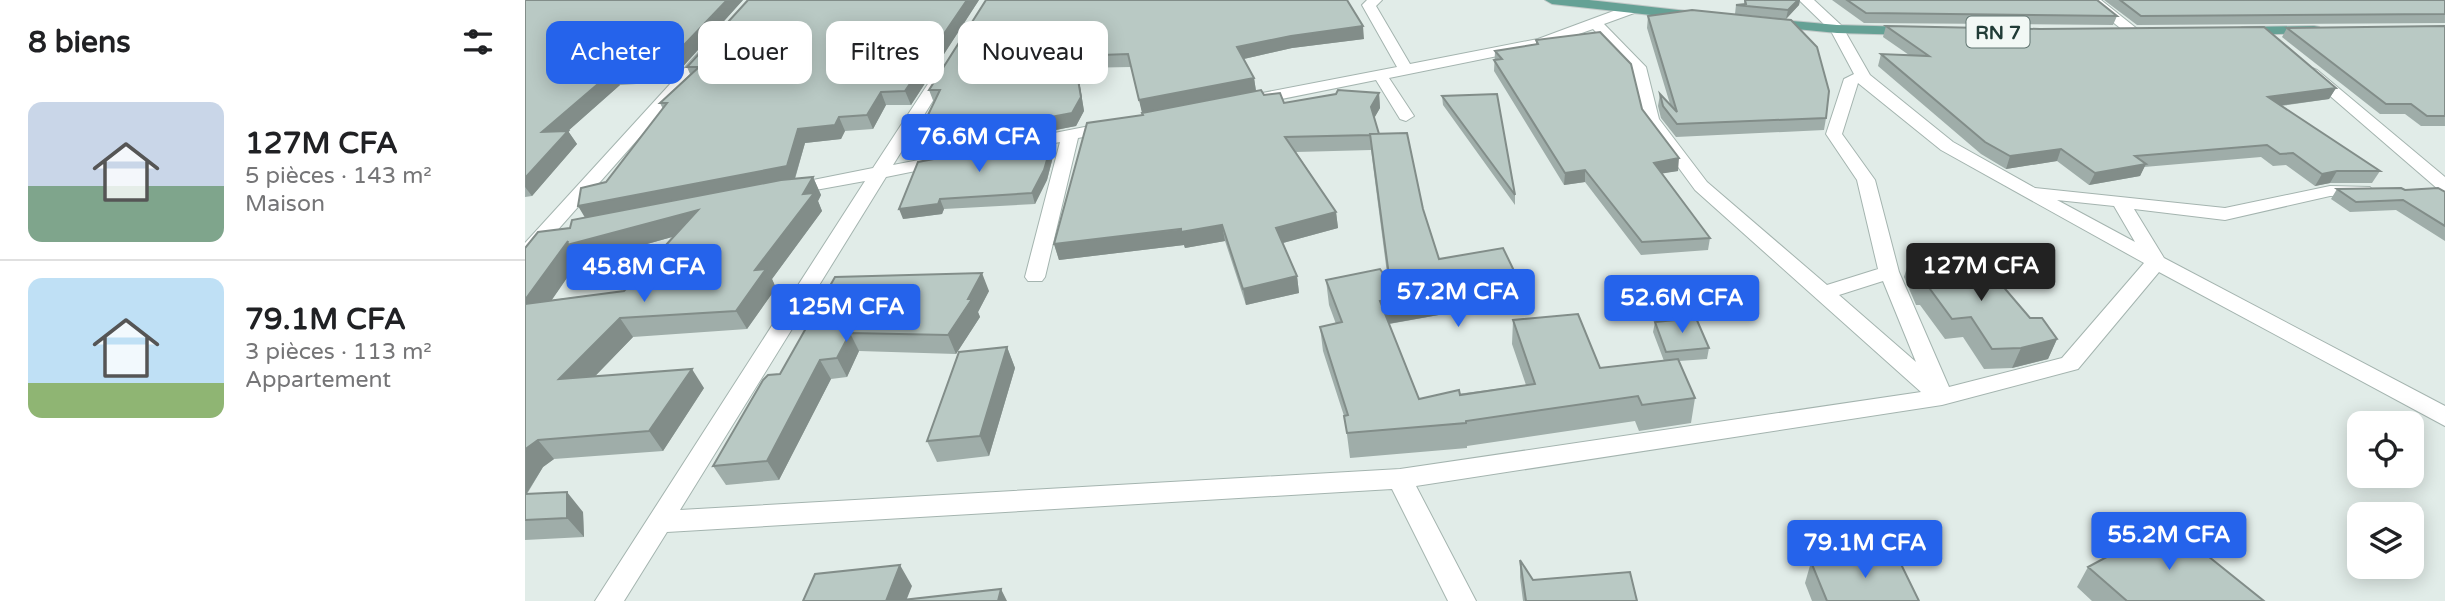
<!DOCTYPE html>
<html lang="fr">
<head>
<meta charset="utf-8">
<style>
  :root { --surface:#fff; --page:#f6f6f6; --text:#202124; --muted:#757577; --line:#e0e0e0; --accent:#2563eb }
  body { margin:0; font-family:"Varela Round",sans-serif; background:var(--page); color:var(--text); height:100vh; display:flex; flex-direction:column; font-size:26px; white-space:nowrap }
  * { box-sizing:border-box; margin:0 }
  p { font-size:23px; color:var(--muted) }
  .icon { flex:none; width:38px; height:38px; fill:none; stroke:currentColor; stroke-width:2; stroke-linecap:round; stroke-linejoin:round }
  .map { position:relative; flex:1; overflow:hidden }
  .drawer { display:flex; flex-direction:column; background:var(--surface); width:525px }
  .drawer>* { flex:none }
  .banner { position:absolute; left:21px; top:21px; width:665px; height:63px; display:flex; gap:14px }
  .controls { position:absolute; left:1822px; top:411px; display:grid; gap:14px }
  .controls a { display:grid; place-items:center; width:77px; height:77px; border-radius:14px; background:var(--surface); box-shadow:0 4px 18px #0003; font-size:35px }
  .price { position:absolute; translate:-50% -60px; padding:0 16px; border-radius:7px; background:var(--accent); color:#fff; font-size:23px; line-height:46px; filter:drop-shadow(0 2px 4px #0008) }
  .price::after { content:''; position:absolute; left:50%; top:42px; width:21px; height:16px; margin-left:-10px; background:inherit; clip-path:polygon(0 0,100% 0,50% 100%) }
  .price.selected { background:#222; color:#fff }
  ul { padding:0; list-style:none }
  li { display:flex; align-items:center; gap:21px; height:175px; padding:0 28px }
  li+li { border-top:2px solid var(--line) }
  li span { display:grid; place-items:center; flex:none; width:196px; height:140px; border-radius:14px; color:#555 }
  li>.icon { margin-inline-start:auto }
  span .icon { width:84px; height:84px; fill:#fffc; stroke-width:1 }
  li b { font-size:30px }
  h2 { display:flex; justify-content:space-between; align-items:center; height:84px; padding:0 28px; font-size:30px }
  .tag { padding:0 24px; border-radius:14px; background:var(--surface); box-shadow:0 4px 18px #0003; font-size:24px; line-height:63px }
  .tag.selected { background:var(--accent); color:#fff }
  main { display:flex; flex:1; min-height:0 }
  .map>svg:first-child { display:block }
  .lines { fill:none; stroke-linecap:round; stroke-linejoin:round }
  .minor-casing { stroke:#a4b4af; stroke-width:2 }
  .primary-casing { stroke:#c1c8c7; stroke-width:2 }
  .minor { fill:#fff; fill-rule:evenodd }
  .primary { fill:#65a195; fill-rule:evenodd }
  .wall { fill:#9fada9; fill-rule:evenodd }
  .shaded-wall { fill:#828d89 }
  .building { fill:#b9c9c4; stroke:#828d89; stroke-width:2 }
  .labels { text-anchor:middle; stroke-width:5; stroke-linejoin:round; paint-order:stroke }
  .shield { fill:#f2f8f5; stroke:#607470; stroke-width:2 }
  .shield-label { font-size:19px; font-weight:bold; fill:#213c37 }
</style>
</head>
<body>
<main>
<section class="drawer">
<h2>8 biens<svg class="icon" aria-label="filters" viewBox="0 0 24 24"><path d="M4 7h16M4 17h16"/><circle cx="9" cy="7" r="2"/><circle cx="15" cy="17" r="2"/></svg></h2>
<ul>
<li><span style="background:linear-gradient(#c9d6e8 60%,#7fa58c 0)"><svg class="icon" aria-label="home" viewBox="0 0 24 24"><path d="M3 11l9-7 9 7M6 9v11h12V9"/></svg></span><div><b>127M CFA</b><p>5 pièces · 143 m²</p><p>Maison</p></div></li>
<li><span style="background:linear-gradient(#bfe0f5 75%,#8fb573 0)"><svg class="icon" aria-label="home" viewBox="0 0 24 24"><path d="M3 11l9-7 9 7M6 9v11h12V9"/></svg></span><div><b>79.1M CFA</b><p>3 pièces · 113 m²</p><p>Appartement</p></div></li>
</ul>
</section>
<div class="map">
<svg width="1920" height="601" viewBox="0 0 1920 601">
  <rect width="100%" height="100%" fill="#e1ece8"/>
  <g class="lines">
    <g class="minor-casing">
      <path id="minor" d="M842,0H857L851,6L885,64L1013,39L1102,6H1112V12L1079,24L1121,67L1134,119L1182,182L1302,285L1353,269L1332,180L1301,134L1319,79L1329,74L1306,31L1274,0H1289L1317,26L1345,75L1428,142L1510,188L1700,208L1805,186L1845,187L1848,191L1845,195L1805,196L1700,220L1609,209L1639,258L1920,406V426L1634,272L1553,369L1417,405L891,486L951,601H923L867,489L142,532L99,601H70L340,181L263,195L254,190L263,185L348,168L414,67L419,65L427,70L368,165L420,155L429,160L420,165L361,177L155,510L875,469L1396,392L1170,190L1118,119L1106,68L1068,29L1017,47L864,78L889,116L881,121L875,119L851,80L727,105L721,103L719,100L727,95L872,67L837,5ZM1333,83L1416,150L1619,263L1537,358L1424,387L1374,272L1350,180L1317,134ZM1532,200L1589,206L1610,242ZM1358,281L1391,362L1314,295Z
        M1560,0H1576L1616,32L1609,36L1604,35Z
        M183,47L188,48L190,51L188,54L7,259L0,261V243L178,48Z
        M1787,68L1792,70L1920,177V191L1914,190L1782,76L1779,73Z
        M585,122L591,123L593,127L591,131L553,138L520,277L517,281H503L500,277L535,142L504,148L495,143L504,138Z"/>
    </g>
    <g class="primary-casing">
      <path id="primary" d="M1020,0H1064L1171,12L1178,16L1171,20L1027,4Z
        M1245,19L1312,25L1387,27L1394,31L1387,35L1312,33L1240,26L1238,23Z
        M1789,26L1794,27V33L1717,35L1710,31L1717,27Z"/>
    </g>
    <use href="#minor" class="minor"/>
    <use href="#primary" class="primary"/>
  </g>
  <path class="wall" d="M0,0H218L144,82L95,85L43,131L52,144L7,196L0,197Z
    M223,0H454L386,105H361L348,129L320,131L316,139L280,143L270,179L288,177L296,195L293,201L297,211L247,279L251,288L222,329L108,337L70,376L179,388L138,451L29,459L18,467L2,494L58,512L59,537L0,540V248L45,228L60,218L81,182L138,109L135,103L165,74L162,67ZM147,237L99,291L26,300L53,262L54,263Z
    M461,0L839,39L767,48L719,59L729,78L731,91L759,103L854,93L855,108L849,118L854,134L898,209L914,259L992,277V301L864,324L894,399L1001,385L987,344L988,320L1075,368L1139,361L1128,332L1130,322L1184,348L1182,359L1154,361L1170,398L1166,423L1114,431L1110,421L942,446V448L825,458L820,419L798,351L795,327L811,324L804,305L801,280L863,281L846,150L771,152L811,212L813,228L758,243L772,276L774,293L721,305L700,241L660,248L659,245L534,260L529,244L618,115L606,67L552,68L559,111L551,126L404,155L399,141L405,124L402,117L409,103L404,90Z
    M1219,0H1275L1274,5L1261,19L1210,14L1211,5L1219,4Z
    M1307,0H1572L1592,16L1588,25L1339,23Z
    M1579,0H1920V23L1612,25Z
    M1123,16L1301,118L1299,130L1151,137L1136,118L1133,106L1135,94L1145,104L1122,28Z
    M1361,26L1811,88L1804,99L1756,106L1855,171L1847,183H1805L1790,186L1761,165L1748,166L1736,157L1619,167L1615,176L1564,185L1532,161L1481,169L1456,154L1353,66L1356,54L1384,55L1358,37Z
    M1920,26V126H1896L1880,114H1855L1757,37L1762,28Z
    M1011,40L1117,109L1153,171L1137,173L1185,238L1183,250L1116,255L1060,182L1039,185L969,71L970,51L1011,44Z
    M917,96L990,195V205L918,105Z
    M529,136L531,145L522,180L510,204L419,209L417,214L378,219Z
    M1812,189L1920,192V241L1871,210L1825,212L1806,199Z
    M1385,258L1458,285L1505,318L1532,339L1523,359L1487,368L1459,369L1438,337L1420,339L1395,305H1391L1379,277Z
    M310,277L464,291L453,312L455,317L431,354L334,351L322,377L306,379L254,480L201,485L188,466L255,374Z
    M482,347L490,368L464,456L412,462L402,441Z
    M995,560L1008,580L1112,601H998L995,577Z
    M1286,562L1394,601H1287L1280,583Z
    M1563,567L1739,601H1567L1552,587Z"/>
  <path class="shaded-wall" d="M202,0H218L144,82L136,69Z
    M442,0H454L386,105L380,91Z
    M1273,0H1275L1274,5L1261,19L1263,10Z
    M838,26L839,39L767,48L714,60L712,47L766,36Z
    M549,56L552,68L559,111L551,126L404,155L399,141Z
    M87,72L95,85L43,131L52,144L7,196L0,187V178L17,132Z
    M729,78L731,91L617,113L614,100Z
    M1811,88L1804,99L1736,108L1743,97Z
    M356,92L361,105L348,129L342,115Z
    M854,93L855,108L847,122L846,107Z
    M314,117L320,131L316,139L280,143L269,181L62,221L53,206L273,129Z
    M529,136L531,145L522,180L510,204L507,193Z
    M1536,149L1532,161L1481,169L1485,156Z
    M1154,158L1153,171L1128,175L1129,163Z
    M1621,164L1615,176L1564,185L1570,173Z
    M1060,170V182L1039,185L1040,173Z
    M1812,171L1805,183L1790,186L1797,174Z
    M288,177L296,195L293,201L297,211L247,279L251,288L222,329L211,311L230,270Z
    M415,199L419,209L417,214L378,219L374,209Z
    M173,210L183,227L54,263L53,262L11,323L0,309V300L43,241Z
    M811,212L813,228L754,244L751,228Z
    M697,225L700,241L660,248L659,245L534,260L529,244Z
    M457,273L464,291L453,312L455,317L431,354L423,335Z
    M772,276L774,293L721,305L718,289Z
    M992,277V301L857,325L855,301Z
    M95,318L108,337L49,398L34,379Z
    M325,333L334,351L322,377L312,358Z
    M1532,339L1523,359L1487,368L1496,348Z
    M482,347L490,368L464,456L455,436Z
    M295,360L306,379L254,480L242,461Z
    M167,369L179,388L138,451L124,431Z
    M13,440L29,459L18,467L0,496V451L2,448Z
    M42,492L58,512L59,537L42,518Z
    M375,565L387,586L381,601H361Z
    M476,589L482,601H473Z"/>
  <path class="building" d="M0,0H202L136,69L87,72L17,132L43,131L0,178Z
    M223,0H442L380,91L356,92L342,115L314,117L310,125L273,129L262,166L53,206L56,188L81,182L142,103H135L174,67H162Z
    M461,0H822L838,26L766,36L712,47L729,78L614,100L603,54L549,56L556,97L547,113L399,141L409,116L402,117L415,90H404Z
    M1220,0H1273L1263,10L1211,5L1221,4Z
    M1322,0H1572L1592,16L1341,13Z
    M1595,0H1920V14L1616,16Z
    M1167,10L1266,20L1292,47L1304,91L1301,118L1152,124L1138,106L1135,94L1152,112L1123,16Z
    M1361,26L1515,29L1739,27L1811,88L1743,97L1855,171H1812L1797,174L1768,153L1755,154L1742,145L1610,156L1621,164L1570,173L1536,149L1485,156L1460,142L1356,54L1404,56Z
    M1920,26V116H1902L1886,104H1861L1762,28Z
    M1075,32L1106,64L1117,109L1154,158L1129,163L1185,238L1117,242L1060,170L1040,173L969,60L977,59L970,51L1013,44L1011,40Z
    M736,90L739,95L755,93L759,103L811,94L813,90L854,93L846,107L854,134H845V135L760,137L811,212L751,228L772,276L718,289L697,225L656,232V229L529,244L562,123L618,115L617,113Z
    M972,94L990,195L917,96Z
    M882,133L898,209L914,259L978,248L992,277L855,301L894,399L934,390L935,395L1010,384L988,320L1053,314L1075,368L1153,359L1170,398L1117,405L1113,396L941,421V423L822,433L819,416L823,415L795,327L817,322L801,280L855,269L865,283L845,134Z
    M529,136L519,170L507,193L415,199L413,204L374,209L393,162Z
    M288,177L278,194L289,193L230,270L241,269L211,311L95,318L34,379L167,369L124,431L13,440L2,448L0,451V304L99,291L173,210L42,245L43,241L0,300V248L13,232L45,228L47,220L256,180Z
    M1876,188L1880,190L1913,188L1920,192V226L1878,200L1831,202L1812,189Z
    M1437,255L1458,285L1476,284L1505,318H1517L1532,339L1496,348L1467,349L1446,317L1427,319L1402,285H1398L1385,258Z
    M457,273L443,299H447L423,335L325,333L312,358L295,360L242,461L188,466L238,380L243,375L255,374L310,277Z
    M1171,318L1184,348L1141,352L1130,322Z
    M482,347L455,436L402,441L434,352Z
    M42,492V518L0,520V494Z
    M1643,524L1739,601H1602L1563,567Z
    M1372,556L1394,601H1302L1286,562Z
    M995,560L1008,580L1105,572L1112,601H1001Z
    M375,565L361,601H278L290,574Z
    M476,589L473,601H378V600Z"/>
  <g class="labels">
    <rect class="shield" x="1441.5" y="16.5" width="63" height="31" rx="5"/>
    <g class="shield-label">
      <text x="1473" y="39">RN 7</text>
    </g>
  </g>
</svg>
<div class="controls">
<a><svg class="icon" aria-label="locate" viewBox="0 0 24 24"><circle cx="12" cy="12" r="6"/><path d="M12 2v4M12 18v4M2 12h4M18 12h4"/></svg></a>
<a><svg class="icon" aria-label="layers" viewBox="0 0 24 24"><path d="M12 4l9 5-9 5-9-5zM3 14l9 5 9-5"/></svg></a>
</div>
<b class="price" style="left:454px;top:174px">76.6M CFA</b>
<b class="price selected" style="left:1456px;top:303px">127M CFA</b>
<b class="price" style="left:119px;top:304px">45.8M CFA</b>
<b class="price" style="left:933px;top:329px">57.2M CFA</b>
<b class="price" style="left:1157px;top:335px">52.6M CFA</b>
<b class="price" style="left:321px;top:344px">125M CFA</b>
<b class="price" style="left:1644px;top:572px">55.2M CFA</b>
<b class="price" style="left:1340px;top:580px">79.1M CFA</b>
<div class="banner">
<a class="tag selected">Acheter</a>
<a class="tag">Louer</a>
<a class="tag">Filtres</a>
<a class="tag">Nouveau</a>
</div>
</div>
</main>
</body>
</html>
